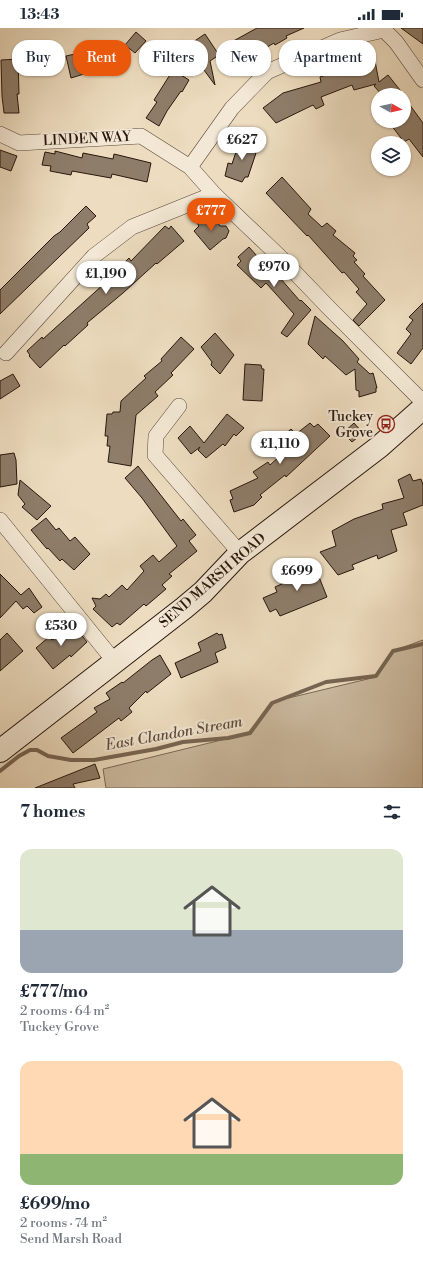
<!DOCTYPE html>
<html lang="en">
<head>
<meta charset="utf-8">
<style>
  :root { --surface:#fff; --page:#f6f6f7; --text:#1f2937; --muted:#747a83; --accent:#ea580c }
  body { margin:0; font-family:"Libre Bodoni",serif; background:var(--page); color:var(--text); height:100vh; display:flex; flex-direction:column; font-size:15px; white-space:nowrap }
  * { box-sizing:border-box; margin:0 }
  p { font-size:13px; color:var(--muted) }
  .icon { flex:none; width:22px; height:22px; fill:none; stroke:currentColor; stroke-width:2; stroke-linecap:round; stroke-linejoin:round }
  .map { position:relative; height:760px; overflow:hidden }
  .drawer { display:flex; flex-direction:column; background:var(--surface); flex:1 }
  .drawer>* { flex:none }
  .guide { position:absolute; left:12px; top:12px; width:399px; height:36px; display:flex; gap:8px }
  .needle { width:26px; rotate:98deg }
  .tools { position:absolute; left:371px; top:60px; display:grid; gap:8px }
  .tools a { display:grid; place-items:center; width:40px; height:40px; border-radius:50%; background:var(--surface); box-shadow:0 1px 3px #0004; font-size:20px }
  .price { position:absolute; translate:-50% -34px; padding:0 9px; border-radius:14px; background:#fff; color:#222; font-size:13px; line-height:26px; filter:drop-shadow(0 1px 2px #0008) }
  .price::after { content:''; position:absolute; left:50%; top:24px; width:12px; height:9px; margin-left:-6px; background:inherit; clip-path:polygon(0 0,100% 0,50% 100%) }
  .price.current { background:var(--accent); color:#fff }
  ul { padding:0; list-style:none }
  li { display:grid; align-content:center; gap:8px; height:212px; padding:0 20px }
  li span { display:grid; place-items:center; height:124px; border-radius:12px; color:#555 }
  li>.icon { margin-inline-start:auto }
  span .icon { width:72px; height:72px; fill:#fffc; stroke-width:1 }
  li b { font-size:17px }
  h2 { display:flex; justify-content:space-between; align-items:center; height:48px; padding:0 20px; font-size:17px }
  .pill { padding:0 14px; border-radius:16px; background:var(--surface); box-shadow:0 1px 3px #0004; font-size:14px; line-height:36px }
  .pill.current { background:var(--accent); color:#fff }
  .status { display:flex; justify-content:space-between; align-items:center; height:28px; padding:0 20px; background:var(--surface); direction:ltr }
  .status svg { height:11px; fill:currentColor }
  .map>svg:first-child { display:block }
  .green { fill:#ccbba1; stroke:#7a6957 }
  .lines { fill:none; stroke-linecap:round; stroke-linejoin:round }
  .stream { stroke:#766553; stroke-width:4 }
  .building { fill:#8e7d6a; stroke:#28170d }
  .street-casing { stroke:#59483a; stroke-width:16 }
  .secondary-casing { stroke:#28170d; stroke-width:24 }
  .street { stroke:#f3e8d5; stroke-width:15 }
  .secondary { stroke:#f3e8d5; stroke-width:22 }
  .labels { text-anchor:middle; stroke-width:4; stroke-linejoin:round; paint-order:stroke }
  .street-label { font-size:14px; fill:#28170d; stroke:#f3e8d5 }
  .poi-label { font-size:14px; fill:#28170d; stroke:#f3e8d5; text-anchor:end }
  .water-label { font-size:15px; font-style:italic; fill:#5c4b3c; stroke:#f3e8d5 }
</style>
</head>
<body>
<div class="status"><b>13:43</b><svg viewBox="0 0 49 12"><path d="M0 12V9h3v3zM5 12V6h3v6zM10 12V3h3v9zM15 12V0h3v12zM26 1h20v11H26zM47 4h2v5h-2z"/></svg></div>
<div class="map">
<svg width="423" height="760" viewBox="0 0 423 760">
  <rect width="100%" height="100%" fill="#eddcbf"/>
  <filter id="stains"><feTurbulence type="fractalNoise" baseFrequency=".005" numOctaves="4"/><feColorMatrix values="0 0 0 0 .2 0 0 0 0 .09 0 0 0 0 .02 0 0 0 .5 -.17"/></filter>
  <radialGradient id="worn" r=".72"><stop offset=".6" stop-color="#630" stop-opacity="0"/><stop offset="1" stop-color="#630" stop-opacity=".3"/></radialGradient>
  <path class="green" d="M423,612V760H106L103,741L250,705L272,674L376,649L393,623Z"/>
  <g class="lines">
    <path class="stream" d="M0,743L19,728L30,722H37L48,728L71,732H94L156,721L183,714L228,710L250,705L272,675L326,654L376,648L393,623L423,616"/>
  </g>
  <path class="building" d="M257,0H304L286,8L287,10L275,17L274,15L247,31L237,34L228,16Z
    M401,0H423V16Z
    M136,4L146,13L135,25L125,17Z
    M205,6L219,27L210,33L215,57L190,23L196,19L193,14Z
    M101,16L103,25L116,21L118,33L83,41L84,46L71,50L66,28L75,26L74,23Z
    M18,31L19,66H17L19,85H4L2,68L1,32Z
    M371,31L372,34L375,33L379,54L388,47L404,67H382L374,58L376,56L354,62L352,57L321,69L324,77L316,81L313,77L276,95L263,80L283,65L321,54L320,49L354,37V35Z
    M173,42L189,52L182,64L181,63L167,83L159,98L146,90L157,74L154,72Z
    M404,69L423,95V129L409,111L404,114L388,93H404Z
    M243,109L256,114L251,123L256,125L248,149H245L242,154L225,148L228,135L232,136L238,118L240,119Z
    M0,122L17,128L11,143L0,139Z
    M55,123L82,130L83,125L113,131L114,126L151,135L147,154L112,146L111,150L72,143L71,147L50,143L51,138L42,137L45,124L55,126Z
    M282,149L311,181L308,186L322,199L327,195L336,203L333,207L355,225L353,228L357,232L354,234L365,246L363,248L385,272L359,298L353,292L367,276L356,264L359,261L344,244L342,245L308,207L307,208L266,165Z
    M86,178L96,188L87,196L89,200L0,286V262L54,208L60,204Z
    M206,186L211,192L214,190L220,198H226L229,203L226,210L223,211L210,222L194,203L199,198L197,195Z
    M165,198L169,201L171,198L184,213L157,236L156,235L123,265L87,295L88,297L65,318L64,317L40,340L29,328L30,327L27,323L42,309L43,311L115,246L114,245L129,230L131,233Z
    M249,219L278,252L280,250L300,273L301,272L311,282L287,309L281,305L294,286L266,255L261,260L237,237L241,233L238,229Z
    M423,275V320L411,336L397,325L411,306L406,301L413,292L409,289Z
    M315,288L343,313L359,331L357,334L370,346L373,345L377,360H376V364L359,369V363L356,362L355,341L346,347L325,328L323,331L308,316Z
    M215,305L234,327L220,346L211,337L212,334L201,319Z
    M181,309L194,321L171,345L173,347L155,364L158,368L136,387L131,438L108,434L110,418H107L108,408H105L107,386H112L113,384H120L121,373L146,350L144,348L162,333L161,331Z
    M245,336L261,337L262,341H264L262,373L243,372Z
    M13,346L20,358L0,371V353Z
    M227,386L244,400L236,408L234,406L225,418L223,416L206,430L198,422L200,419L191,426L178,410L190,398L204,415Z
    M310,395L314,399L318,396L330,408L286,449L285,447L260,467L262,469L254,477L234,484L230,472L233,471L230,463L258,450L253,444L268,434L270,437L290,419L281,410L291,401L296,406Z
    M354,395L363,405L352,414L343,405Z
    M14,425L16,432L17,456L0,459V427Z
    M138,438L181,493L183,491L196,507L189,513L197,523L169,546L172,548L162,557L166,561L146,578L144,576L120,597L117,595L112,599L93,581L96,578L92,570L100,571L106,566L109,569L122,557L127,562L144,543L140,538L153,527L159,534L177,518L142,470L125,450Z
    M410,446L413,453L421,451L423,457V477L403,485L407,497L391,502L397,523L378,531L377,527L352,537L354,541L338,547L320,524L336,518L332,503L354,491L383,481L382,476L404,470L398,452Z
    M20,452L51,478L37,492L22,479L25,476L18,467Z
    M46,490L56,502L59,500L70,513L75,509L90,526L74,542L62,531L60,533L48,520L47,521L31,502Z
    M313,534L327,569L280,588L276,581L270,584L263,570L277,564L275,559L295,550L294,547L304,544L303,537Z
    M0,546L21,567L29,560L42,579L34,585L27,578L23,581L16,573L0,590Z
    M75,599L87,614L71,629L70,627L53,641L36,620L49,609L52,612L63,606L65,607Z
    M7,605L23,623L0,643V612Z
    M217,605L219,607L222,606L226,620L215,625L218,634L181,650L175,635L201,623L198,615Z
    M160,627L171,646L147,665L146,663L129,680L132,684L121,693L119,690L73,725L61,710L97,684L94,680L110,671L106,665L122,654L123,655L152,632Z
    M95,736L100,750L73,756L75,760H35Z"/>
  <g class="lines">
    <g class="street-casing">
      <path id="street" d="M423,52L396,14L384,2L340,12L267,44L232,80L190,139L214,166L280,229L329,280L423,374
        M0,106L19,115L141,108L190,139
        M6,325L94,228L132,199L214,166
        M179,378L156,408L155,427L240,525
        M0,492L115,634"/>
    </g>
    <g class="secondary-casing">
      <path id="secondary" d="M0,723L184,580L203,564L240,525L379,419L423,380"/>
    </g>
    <use href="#street" class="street"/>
    <use href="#secondary" class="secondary"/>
  </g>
  <defs>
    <g id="bus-ring" transform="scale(0.9)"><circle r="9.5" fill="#f3e8d5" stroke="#8f2418" stroke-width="1.5"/><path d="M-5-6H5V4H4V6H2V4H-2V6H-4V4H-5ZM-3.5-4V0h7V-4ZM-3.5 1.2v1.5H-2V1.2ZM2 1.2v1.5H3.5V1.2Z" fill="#8f2418"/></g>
  </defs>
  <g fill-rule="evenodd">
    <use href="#bus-ring" x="386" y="396"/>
  </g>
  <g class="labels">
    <g class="street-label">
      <text transform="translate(87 110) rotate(-3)" y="5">LINDEN WAY</text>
      <text transform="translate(212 552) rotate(-41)" y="5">SEND MARSH ROAD</text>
    </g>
    <g class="poi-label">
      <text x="373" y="393">Tuckey<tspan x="373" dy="16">Grove</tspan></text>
    </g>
    <g class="water-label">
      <text transform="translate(174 705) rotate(-10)" y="5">East Clandon Stream</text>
    </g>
  </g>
  <rect width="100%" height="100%" filter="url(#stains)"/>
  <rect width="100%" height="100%" fill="url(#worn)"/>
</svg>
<div class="tools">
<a><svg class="needle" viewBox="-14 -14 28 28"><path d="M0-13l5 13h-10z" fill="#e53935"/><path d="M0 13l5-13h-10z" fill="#747a83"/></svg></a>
<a><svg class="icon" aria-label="layers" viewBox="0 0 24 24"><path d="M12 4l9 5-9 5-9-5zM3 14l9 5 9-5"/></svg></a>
</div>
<b class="price" style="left:242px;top:133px">£627</b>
<b class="price current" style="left:211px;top:204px">£777</b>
<b class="price" style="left:274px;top:260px">£970</b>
<b class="price" style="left:106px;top:267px">£1,190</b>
<b class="price" style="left:280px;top:437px">£1,110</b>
<b class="price" style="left:297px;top:564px">£699</b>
<b class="price" style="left:61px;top:619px">£530</b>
<div class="guide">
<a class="pill">Buy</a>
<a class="pill current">Rent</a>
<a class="pill">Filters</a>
<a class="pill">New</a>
<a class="pill">Apartment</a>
</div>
</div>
<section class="drawer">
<h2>7 homes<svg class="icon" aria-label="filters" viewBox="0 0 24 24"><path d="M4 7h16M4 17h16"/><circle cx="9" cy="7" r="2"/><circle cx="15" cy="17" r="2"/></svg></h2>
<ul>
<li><span style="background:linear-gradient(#dfe7d0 65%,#9aa5b1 0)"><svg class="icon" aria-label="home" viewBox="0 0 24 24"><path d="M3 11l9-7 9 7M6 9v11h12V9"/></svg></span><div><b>£777/mo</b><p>2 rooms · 64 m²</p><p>Tuckey Grove</p></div></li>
<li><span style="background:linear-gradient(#ffd9b3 75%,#8fb573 0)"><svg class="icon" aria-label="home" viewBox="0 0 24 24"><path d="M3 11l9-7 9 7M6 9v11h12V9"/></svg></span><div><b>£699/mo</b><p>2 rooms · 74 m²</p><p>Send Marsh Road</p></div></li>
</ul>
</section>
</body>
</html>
